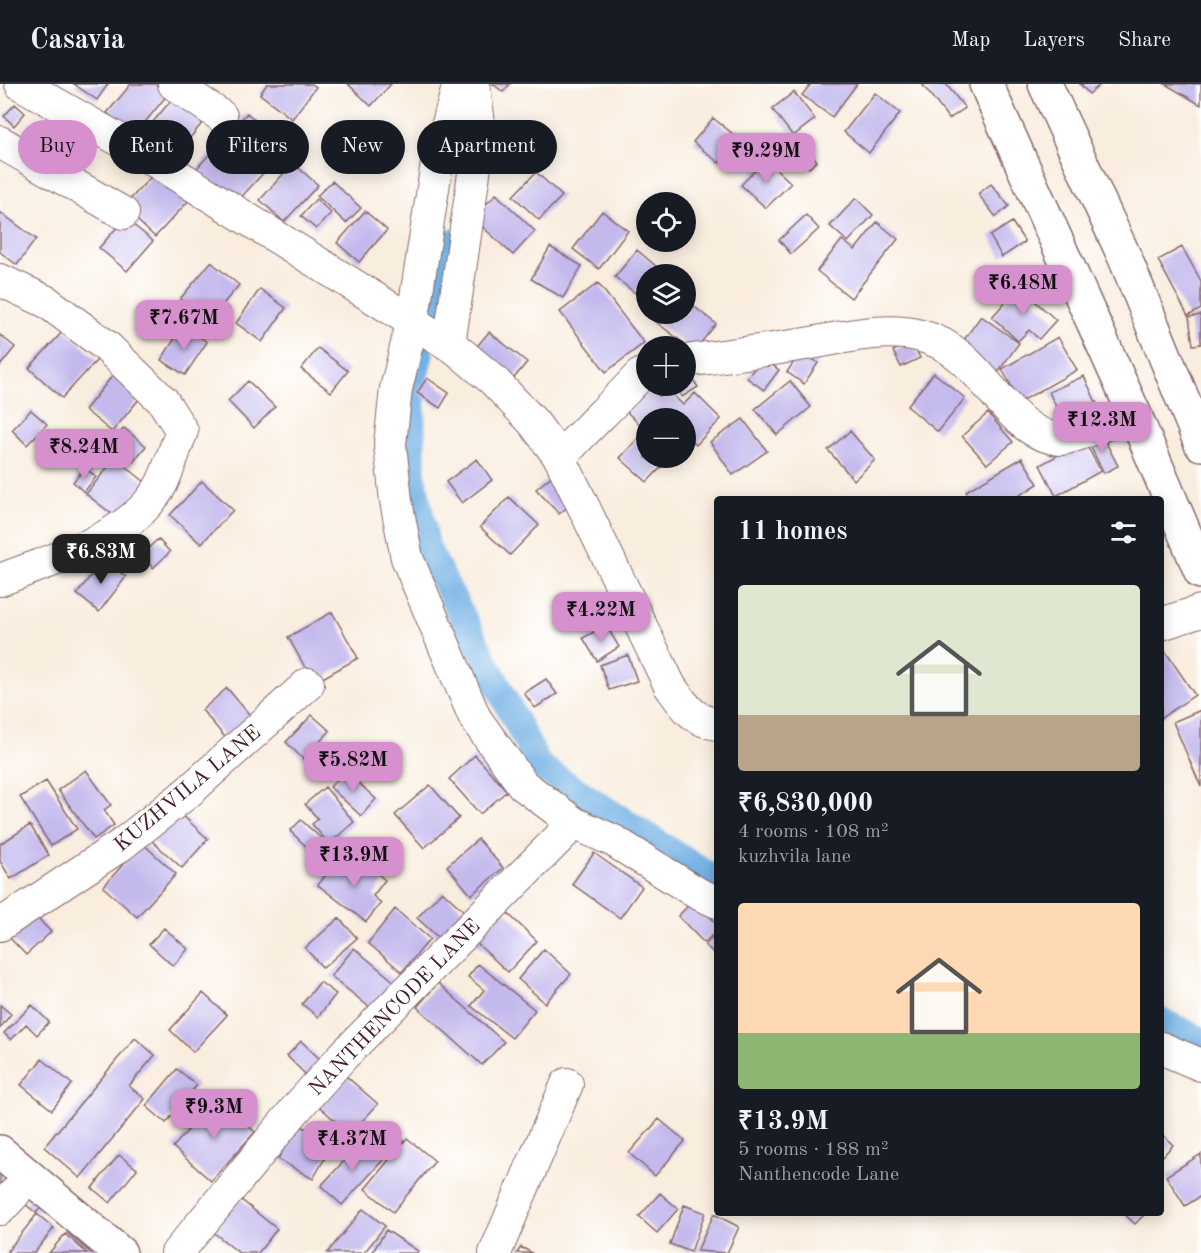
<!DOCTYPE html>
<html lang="en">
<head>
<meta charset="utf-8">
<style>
  :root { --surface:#171b24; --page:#20242c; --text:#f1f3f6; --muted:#9ea1a6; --line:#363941; --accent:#d690ce }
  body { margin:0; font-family:"Old Standard TT",serif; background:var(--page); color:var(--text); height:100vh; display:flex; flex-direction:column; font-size:22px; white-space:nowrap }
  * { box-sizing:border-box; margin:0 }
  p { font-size:20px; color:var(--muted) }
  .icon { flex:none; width:33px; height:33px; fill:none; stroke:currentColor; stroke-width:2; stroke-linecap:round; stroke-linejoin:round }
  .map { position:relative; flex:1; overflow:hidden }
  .panel { position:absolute; left:714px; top:412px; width:450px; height:720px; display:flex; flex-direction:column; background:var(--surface); border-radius:6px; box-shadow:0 3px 15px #0003 }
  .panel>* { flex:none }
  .guide { position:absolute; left:18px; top:36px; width:570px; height:54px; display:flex; gap:12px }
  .fabs { position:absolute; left:636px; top:108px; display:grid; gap:12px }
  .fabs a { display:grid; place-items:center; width:60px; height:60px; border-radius:50%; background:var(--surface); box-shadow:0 3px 15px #0003; font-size:30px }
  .price { position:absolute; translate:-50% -51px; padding:0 14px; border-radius:12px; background:var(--accent); color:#111; font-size:20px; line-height:39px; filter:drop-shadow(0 2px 3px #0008) }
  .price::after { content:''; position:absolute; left:50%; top:36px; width:18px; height:14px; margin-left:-9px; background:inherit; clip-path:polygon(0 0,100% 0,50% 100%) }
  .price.current { background:#222; color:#fff }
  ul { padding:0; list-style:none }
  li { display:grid; align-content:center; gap:12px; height:318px; padding:0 24px }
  li span { display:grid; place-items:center; height:186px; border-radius:6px; color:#555 }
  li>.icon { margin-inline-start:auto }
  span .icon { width:108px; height:108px; fill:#fffc; stroke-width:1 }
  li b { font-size:26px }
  h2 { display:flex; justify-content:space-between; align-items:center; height:72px; padding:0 24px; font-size:26px }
  .tag { padding:0 21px; border-radius:27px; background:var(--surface); box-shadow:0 3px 15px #0003; font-size:21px; line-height:54px }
  .tag.current { background:var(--accent); color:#111 }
  header { display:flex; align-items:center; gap:36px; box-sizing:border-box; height:84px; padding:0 30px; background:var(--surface); border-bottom:2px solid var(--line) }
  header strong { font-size:28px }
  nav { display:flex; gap:33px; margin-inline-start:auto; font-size:21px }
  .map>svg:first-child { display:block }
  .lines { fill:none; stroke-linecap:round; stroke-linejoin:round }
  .canal { stroke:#71b0e4; stroke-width:27 }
  .building { fill:#c3b9ed }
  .minor-casing { stroke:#87676a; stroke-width:34 }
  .major-casing { stroke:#87676a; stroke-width:36 }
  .minor { stroke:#fff; stroke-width:32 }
  .major { stroke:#fff; stroke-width:33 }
  .labels { text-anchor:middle; stroke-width:4.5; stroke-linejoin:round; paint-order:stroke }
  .street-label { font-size:21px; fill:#4a1f2b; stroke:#fff }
</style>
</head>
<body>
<header>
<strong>Casavia</strong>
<nav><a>Map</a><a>Layers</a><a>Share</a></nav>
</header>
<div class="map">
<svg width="1201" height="1169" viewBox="0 0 1201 1169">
  <rect width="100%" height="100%" fill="#fff"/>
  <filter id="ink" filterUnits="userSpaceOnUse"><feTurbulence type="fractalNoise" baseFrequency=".0167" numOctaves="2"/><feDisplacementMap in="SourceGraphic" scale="12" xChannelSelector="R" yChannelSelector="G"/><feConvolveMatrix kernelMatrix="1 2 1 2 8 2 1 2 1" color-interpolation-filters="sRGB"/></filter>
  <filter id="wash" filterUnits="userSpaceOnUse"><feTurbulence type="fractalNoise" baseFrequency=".008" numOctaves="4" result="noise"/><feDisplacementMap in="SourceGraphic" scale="24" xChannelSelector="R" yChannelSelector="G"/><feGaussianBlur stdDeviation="1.35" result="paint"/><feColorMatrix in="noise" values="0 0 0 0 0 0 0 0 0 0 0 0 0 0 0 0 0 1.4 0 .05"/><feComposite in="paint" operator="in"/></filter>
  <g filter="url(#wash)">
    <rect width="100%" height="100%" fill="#f9edde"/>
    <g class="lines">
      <path class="canal" d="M437,231L450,158
        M420,271L412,302V388L427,464L539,682L717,797
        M1161,937L1201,956"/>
    </g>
    <g id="blocks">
      <path class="building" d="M74,0H108L97,16Z
        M131,0H155L168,10L134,52L107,29Z
        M267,0H312L316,3L292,35L260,10Z
        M348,0H391L371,22Z
        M493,0H510L503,8Z
        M811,0H857L832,33L802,11Z
        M922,0H946L965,24L949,35Z
        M1080,0H1101L1089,10Z
        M1165,0H1201V21Z
        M794,8L815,35L793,52L772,25Z
        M875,9L900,29L869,69L844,48Z
        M173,14L203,38L172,76L142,51Z
        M15,20L25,29L14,42L4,32Z
        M247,29L286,64L236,119L197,84Z
        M713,34L738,54L719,79L693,58Z
        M801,58L817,77L809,84L793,65Z
        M766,75L791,99L766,124L741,101Z
        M293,79L318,101L284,138L260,116Z
        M160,83L193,112L155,153L123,123Z
        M536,88L562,112L539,136L513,112Z
        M332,97L361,124L346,139L317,112Z
        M991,100L1009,122L996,133L978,110Z
        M496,110L535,147L513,171L473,134Z
        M856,114L873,131L848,158L830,142Z
        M316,115L331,129L316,145L301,132Z
        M365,127L387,146L359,178L337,159Z
        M602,127L628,147L599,185L573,165Z
        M0,128L36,155L17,181L0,168Z
        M806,131L819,145L791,170L779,156Z
        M125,134L153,157L127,187L99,164Z
        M877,138L898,155L851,214L817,187L842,156L855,166Z
        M1012,138L1025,158L1002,173L990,152Z
        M550,163L582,182L563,214L531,195Z
        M1182,163L1201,197V225L1188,232L1158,176Z
        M637,166L657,183L650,190H646V195L635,209L615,193Z
        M211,178L239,201L208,238L180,215Z
        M598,199L644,259L606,288L560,228Z
        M1019,203L1056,236L1039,255L1029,246L1018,257L992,233Z
        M260,205L286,224L262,258L236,239Z
        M686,216L716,240L694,267L656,238L663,230H686Z
        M1201,231V260L1193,261L1189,233Z
        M981,232L1019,259L996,291L958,264Z
        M183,242L207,258L185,291L161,276Z
        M65,245L97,276L62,314L29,284Z
        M489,248L527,278L506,304L468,273Z
        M0,251L15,263L0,282Z
        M1058,253L1077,286L1020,318L1002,285Z
        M912,257L920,274L901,283L893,267Z
        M318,264L348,287L331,308L301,285Z
        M801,267L818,279L804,300L787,288Z
        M762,274L779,286L764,306L747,294Z
        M117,286L145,308L112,348L85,326Z
        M934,289L965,314L938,348L907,322Z
        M690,291L698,303L682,313L675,302H686V294Z
        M1084,292L1100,327L1066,343L1049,308Z
        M427,294L449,309L440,324L417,309Z
        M248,297L275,323L254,344L228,317Z
        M790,297L811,323L777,351L755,325Z
        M649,302L660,312L667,305L683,321L695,309L721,335L696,361L686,350V334H669L666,332L663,334H646V347L621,322Z
        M31,326L47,340L27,361L12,346Z
        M988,329L1013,358L987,380L962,352Z
        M743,335L767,367L733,391L710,358Z
        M124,344L146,362L133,378L111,360Z
        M850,347L875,376L854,396L828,366Z
        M1101,349L1118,382L1104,389L1087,356Z
        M641,351L646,356V374L668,376L647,398L620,374Z
        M1084,357L1101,387L1056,412L1040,381Z
        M115,374L145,398L116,433L86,410Z
        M1022,374L1038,400L1012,416H970L966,407Z
        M477,375L492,396L462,419L446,398Z
        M85,384L96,393L84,408L73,398Z
        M553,391L576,416L559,430L536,405Z
        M202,397L233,426L201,460L170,431Z
        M509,413L539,441L510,471L480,443Z
        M158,455L170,468L153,484L141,471Z
        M103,475L126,493L99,528L77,510Z
        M332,528L358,574L314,599L288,553Z
        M606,541L619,563L597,577L583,554Z
        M1161,561L1195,611L1161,634Z
        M628,571L637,597L609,606L600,581Z
        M546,595L557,610L535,624L524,609Z
        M227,604L254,636L229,658L202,626Z
        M1201,626V703L1173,638Z
        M312,631L330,647L303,675L286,658Z
        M475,671L507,707L480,730L449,695Z
        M86,686L111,721L104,726L114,741L94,755L58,706Z
        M345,687L376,715L361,732L330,703Z
        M46,697L77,745L51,762L20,713Z
        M430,701L459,734L424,764L395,731Z
        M325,703L354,738L329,760L312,740L318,735L305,720Z
        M179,728L208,755L182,784L152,757Z
        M301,736L324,757L312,768L290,747Z
        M30,741L49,771L11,795L0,777V760Z
        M478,755L503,784L471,811L447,782Z
        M142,759L176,790L137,833L103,803Z
        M594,769L642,803L620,834L572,800Z
        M338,775L356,790L365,779L385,796L373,812L381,819L366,838L318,801Z
        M442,807L467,830L442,857L417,834Z
        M694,816L717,840V846L704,859L678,832Z
        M501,823L537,857L508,888L472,855Z
        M395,825L430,855L402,888L368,859Z
        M35,831L51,848L26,871L10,854Z
        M339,834L357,854L323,884L305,864Z
        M164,844L188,865L173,882L149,860Z
        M717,848V872L705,861Z
        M354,864L397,900L374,927L331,892Z
        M544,865L571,890L545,919L518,895Z
        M478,880L535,926L512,954L471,922L484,906L468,893Z
        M320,898L336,910L318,933L302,920Z
        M438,899L504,958L482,981L417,923Z
        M203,909L227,931L193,968L170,946Z
        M0,921L11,930L0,944Z
        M32,921L49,938L37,951L26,940L11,956L4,949Z
        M135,954L155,971L129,1002L145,1015L80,1094L44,1063Z
        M301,957L326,981L311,996L287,972Z
        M42,975L72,1000L52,1026L21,1001Z
        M177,985L197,1001L166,1039L146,1022Z
        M338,985L378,1020L350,1050L311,1015Z
        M217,1014L255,1048L211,1097L173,1063Z
        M659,1035L685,1057L655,1092L629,1069Z
        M298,1040L333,1060L313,1095L278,1075Z
        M1161,1049L1173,1061L1161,1074Z
        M407,1054L435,1077L393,1128L365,1105Z
        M363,1056L384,1075L342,1121L321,1102Z
        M1201,1070V1112L1185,1122L1166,1092Z
        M119,1071L137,1085L110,1119L92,1104Z
        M0,1088L13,1100L0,1114Z
        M37,1107L48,1116L36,1129L25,1120Z
        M660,1109L678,1125L657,1149L639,1133Z
        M239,1114L277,1145L258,1169H239L212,1147Z
        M684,1121L705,1129L691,1168L670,1160Z
        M363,1125L385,1142L364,1169H327Z
        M37,1130L54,1144L34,1169H6Z
        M714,1130L739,1143L727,1169L697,1167Z
        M1124,1130H1145L1135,1140Z
        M75,1140L102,1169H91L67,1149Z
        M386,1146L418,1167L417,1169H372Z
        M65,1150L87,1169H49Z
        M521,1163L532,1169H517Z"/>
    </g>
  </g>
  <g filter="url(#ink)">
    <use href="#blocks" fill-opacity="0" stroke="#87676a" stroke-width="1.5"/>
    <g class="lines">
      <g class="minor-casing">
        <path id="minor" d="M21,0L137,66L456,265L493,296L533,338L560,374L670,602C683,620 693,637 717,640
          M174,0L221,32
          M459,0L437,79L412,239L396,305L390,360L396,417L407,474L475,634L523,701L574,739L614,757L697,809L717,818
          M0,58L123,129
          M0,196L47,218L106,262L163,317L182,347C175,364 170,382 162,399C134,454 53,475 0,496
          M449,261L480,48L474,0
          M686,277C723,272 761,267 799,261C838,255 882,242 921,252C985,267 1003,351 1061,355C1071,355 1120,334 1134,329
          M560,374C585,345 614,320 639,292L646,288
          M1161,540L1201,527
          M0,841L121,761L187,709L308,600
          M1161,964L1201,981
          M0,1125L15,1109
          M177,1169L295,1026L343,972L574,739
          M495,1169L567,1000"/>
      </g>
      <g class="major-casing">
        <path id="major" d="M986,0L1134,329L1201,488
          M1045,0L1125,174L1201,360
          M0,1068L120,1169"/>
      </g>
      <use href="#minor" class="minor"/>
      <use href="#major" class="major"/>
    </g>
  </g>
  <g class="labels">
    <g class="street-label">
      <text transform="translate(187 704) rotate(-40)" y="7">KUZHVILA LANE</text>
      <text transform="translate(394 923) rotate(-46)" y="7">NANTHENCODE LANE</text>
    </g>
  </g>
</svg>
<div class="fabs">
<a><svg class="icon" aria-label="locate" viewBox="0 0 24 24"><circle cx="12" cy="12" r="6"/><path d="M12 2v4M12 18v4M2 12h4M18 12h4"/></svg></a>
<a><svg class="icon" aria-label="layers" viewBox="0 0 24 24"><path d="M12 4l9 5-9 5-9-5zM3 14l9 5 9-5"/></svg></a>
<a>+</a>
<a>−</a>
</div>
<b class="price" style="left:766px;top:100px">₹9.29M</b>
<b class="price" style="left:1023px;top:232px">₹6.48M</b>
<b class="price" style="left:184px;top:267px">₹7.67M</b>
<b class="price" style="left:1102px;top:369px">₹12.3M</b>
<b class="price" style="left:84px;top:396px">₹8.24M</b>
<b class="price current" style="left:101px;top:501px">₹6.83M</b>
<b class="price" style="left:601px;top:559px">₹4.22M</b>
<b class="price" style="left:353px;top:709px">₹5.82M</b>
<b class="price" style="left:354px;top:804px">₹13.9M</b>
<b class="price" style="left:214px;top:1056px">₹9.3M</b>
<b class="price" style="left:352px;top:1088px">₹4.37M</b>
<div class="guide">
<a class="tag current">Buy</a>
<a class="tag">Rent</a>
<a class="tag">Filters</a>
<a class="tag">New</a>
<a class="tag">Apartment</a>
</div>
<section class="panel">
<h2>11 homes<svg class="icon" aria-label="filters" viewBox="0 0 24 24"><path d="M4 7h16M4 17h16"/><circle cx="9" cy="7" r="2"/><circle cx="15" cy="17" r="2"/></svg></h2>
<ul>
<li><span style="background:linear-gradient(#dfe7d0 70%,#b9a48a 0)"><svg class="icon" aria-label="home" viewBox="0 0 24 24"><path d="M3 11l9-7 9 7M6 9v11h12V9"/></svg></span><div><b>₹6,830,000</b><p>4 rooms · 108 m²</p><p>kuzhvila lane</p></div></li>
<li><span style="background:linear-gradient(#ffd9b3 70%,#8fb573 0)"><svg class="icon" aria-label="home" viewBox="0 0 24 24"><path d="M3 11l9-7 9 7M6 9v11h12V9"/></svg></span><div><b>₹13.9M</b><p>5 rooms · 188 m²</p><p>Nanthencode Lane</p></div></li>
</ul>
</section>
</div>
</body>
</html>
